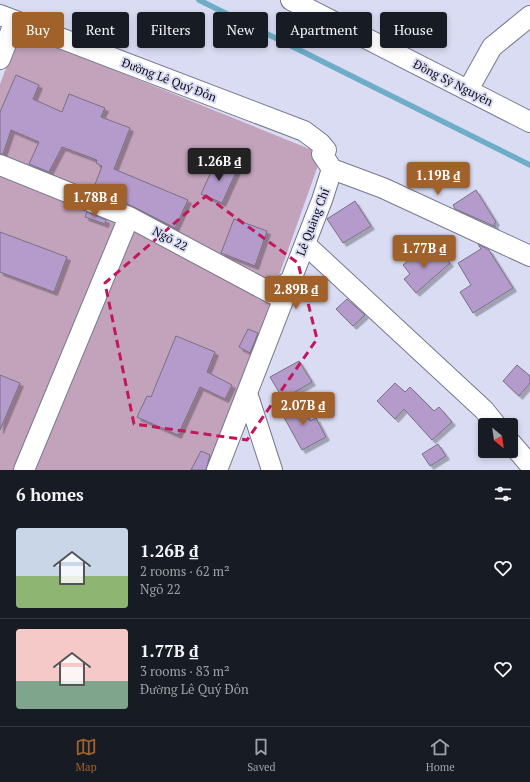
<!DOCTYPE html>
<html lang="en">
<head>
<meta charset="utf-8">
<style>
  :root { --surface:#171b24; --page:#242831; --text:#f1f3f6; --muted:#9ea1a6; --line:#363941; --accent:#a1612b }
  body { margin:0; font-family:"PT Serif",serif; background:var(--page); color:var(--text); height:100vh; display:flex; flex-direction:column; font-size:15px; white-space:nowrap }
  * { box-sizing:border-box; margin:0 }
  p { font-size:13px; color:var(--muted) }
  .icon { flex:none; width:22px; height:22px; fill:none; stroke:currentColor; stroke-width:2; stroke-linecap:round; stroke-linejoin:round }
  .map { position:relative; height:470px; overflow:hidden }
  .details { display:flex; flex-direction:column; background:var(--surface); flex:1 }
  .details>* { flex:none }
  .top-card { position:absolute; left:12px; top:12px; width:506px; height:36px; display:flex; gap:8px }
  .needle { width:26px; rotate:151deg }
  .tools { position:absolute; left:478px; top:418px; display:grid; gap:8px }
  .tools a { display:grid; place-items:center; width:40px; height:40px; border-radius:4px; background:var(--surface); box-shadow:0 2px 6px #0003; font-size:20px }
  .price { position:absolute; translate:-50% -34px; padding:0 9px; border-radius:4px; background:var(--accent); color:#fff; font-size:13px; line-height:26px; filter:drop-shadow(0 1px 2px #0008) }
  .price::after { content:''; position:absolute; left:50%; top:24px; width:12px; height:9px; margin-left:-6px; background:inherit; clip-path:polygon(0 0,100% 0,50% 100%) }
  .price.on { background:#222; color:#fff }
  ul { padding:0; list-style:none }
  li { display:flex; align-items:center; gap:12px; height:100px; padding:0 16px }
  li+li { border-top:1px solid var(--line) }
  li span { display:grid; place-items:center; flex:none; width:112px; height:80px; border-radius:4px; color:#555 }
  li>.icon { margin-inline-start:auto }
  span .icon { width:48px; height:48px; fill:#fffc; stroke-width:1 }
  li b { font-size:17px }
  h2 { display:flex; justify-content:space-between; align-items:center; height:48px; padding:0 16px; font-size:17px }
  .pill { padding:0 14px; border-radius:4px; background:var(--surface); box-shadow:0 2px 6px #0003; font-size:14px; line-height:36px }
  .pill.on { background:var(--accent); color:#fff }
  .tabs { display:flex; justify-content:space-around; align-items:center; height:56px; border-top:1px solid var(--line); background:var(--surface); font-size:11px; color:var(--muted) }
  .tabs a { display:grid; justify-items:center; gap:2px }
  .tabs .on { color:var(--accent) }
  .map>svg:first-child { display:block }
  .green { fill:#c3a3bb }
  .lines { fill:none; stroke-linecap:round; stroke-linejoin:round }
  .stream { stroke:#6dadc6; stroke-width:5.5 }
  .building { fill:#b49bcc; stroke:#797082; filter:url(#shadow) }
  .minor-casing { stroke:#76798d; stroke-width:22 }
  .minor { stroke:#fff; stroke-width:20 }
  .marked { fill:none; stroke:#c2185b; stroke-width:3; stroke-dasharray:8 5; stroke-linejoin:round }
  .labels { text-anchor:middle; stroke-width:4; stroke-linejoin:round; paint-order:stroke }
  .street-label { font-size:12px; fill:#0b0b13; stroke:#dadcf3 }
</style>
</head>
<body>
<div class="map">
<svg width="530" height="470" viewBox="0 0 530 470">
  <defs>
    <filter id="shadow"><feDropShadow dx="3.5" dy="3.5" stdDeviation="0" flood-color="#0004"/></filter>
  </defs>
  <rect width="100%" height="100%" fill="#dadcf3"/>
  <path class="green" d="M20,32L322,154L277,281L288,286L217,470H0V84Z"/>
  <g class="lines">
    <path class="stream" d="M199,0L530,165"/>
  </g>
  <path class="building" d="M16,75L39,85L33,99L62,112L69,94L105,108L101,117L130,128L114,169L188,200L175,228L134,207L93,190L102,166L96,163L97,160L62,147L49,172L29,164L39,142L11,130L3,154H0V112Z
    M216,161L237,170L222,203L201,194Z
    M476,190L496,222L494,224L496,227L455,209L453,205Z
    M355,201L371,226L343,243L327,219Z
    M87,212L106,220L105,224L85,217Z
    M234,219L267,231L255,266L221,253Z
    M0,232L67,257L54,292L0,272Z
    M478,244L489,250L513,288L473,313L460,292L471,285L458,263L481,249Z
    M421,249L429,257L438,249L450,263L416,293L404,279L410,274L403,265Z
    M347,299L365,315L353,326L336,309Z
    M248,329L258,333L250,353L239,347Z
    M176,336L215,352L207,372L232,385L225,399L200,387L178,435L137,417L147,396L151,397Z
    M299,361L312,382L283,399L270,377Z
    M517,365L530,376V383L519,396L503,381Z
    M0,375L20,383L0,430Z
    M395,383L405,392L410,387L434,411L439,407L452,422L432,440L404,409L395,419L377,401Z
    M300,402L310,421L316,418L326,437L302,450L281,412Z
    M438,444L446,456L430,466L422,454Z
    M201,451L210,455L206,470H191Z"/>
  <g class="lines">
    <g class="minor-casing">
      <path id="minor" d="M291,0L530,122
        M0,15L304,131L320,143L326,150L322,154L332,169L322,200L217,470
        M0,59L15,21
        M468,90L492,47L530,16
        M0,165L129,217L273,294L290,281
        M332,169L383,188L530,256
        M305,244L484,410L496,425
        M247,393L272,470
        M511,443L530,465
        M24,470L129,217"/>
    </g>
    <use href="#minor" class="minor"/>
  </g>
  <path class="marked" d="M206,196L298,263L317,339L247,440L134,424L105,283Z"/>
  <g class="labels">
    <g class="street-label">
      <text transform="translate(169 80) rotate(21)" y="4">Đường Lê Quý Đôn</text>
      <text transform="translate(453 83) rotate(27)" y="4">Đồng Sỹ Nguyên</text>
      <text transform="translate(313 222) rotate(-69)" y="4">Lê Quảng Chí</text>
      <text transform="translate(170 239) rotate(28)" y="4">Ngõ 22</text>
    </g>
  </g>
</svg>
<div class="tools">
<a><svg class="needle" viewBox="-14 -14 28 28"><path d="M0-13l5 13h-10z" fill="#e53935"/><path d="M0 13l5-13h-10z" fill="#9ea1a6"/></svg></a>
</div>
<b class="price on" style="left:219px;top:182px">1.26B ₫</b>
<b class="price" style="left:438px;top:196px">1.19B ₫</b>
<b class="price" style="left:95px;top:218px">1.78B ₫</b>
<b class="price" style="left:424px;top:269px">1.77B ₫</b>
<b class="price" style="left:296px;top:310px">2.89B ₫</b>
<b class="price" style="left:303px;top:426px">2.07B ₫</b>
<div class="top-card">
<a class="pill on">Buy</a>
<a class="pill">Rent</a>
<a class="pill">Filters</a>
<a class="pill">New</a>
<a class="pill">Apartment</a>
<a class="pill">House</a>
</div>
</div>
<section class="details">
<h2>6 homes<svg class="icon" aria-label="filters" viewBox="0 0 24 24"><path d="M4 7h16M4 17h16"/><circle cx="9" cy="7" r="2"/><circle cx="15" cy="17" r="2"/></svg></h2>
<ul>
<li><span style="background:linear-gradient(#c9d6e8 60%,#8fb573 0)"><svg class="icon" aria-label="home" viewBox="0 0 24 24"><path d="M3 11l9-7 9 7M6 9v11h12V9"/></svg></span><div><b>1.26B ₫</b><p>2 rooms · 62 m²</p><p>Ngõ 22</p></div><svg class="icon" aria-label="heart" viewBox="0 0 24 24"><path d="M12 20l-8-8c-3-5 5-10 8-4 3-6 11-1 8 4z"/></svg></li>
<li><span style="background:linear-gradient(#f6c9c9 65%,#7fa58c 0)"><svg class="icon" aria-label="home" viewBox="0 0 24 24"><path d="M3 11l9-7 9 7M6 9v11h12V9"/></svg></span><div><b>1.77B ₫</b><p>3 rooms · 83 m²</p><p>Đường Lê Quý Đôn</p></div><svg class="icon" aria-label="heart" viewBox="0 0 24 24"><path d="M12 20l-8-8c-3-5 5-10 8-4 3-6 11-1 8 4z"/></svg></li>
</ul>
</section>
<nav class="tabs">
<a class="on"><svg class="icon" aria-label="map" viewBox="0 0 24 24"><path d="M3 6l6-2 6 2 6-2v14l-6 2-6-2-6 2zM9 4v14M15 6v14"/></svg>Map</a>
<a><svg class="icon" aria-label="saved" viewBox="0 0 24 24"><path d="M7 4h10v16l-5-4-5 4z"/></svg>Saved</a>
<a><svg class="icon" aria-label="home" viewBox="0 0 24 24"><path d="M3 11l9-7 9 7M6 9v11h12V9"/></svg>Home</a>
</nav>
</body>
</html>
